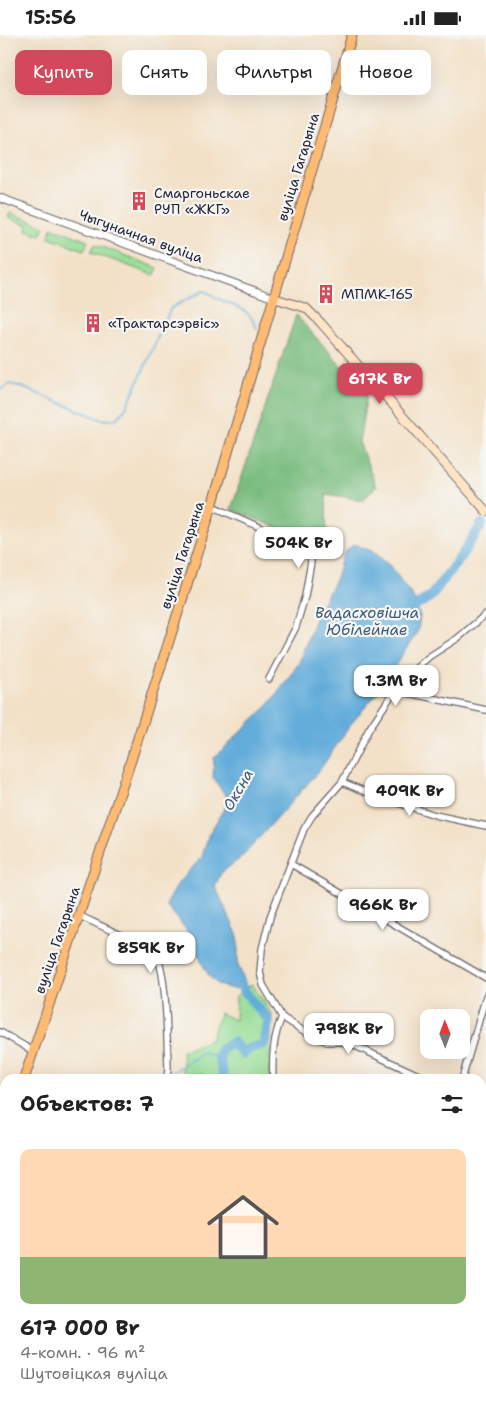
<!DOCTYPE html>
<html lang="ru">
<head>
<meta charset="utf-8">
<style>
  :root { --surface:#fff; --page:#f2f2f2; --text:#222; --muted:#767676; --accent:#d1495b }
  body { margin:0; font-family:"Shantell Sans",sans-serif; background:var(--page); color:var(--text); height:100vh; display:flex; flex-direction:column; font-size:19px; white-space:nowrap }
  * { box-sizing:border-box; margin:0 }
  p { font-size:16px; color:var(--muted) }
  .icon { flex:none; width:28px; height:28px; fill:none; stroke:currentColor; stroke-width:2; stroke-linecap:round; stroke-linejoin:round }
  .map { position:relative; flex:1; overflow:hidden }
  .panel { position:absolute; left:0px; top:1039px; width:486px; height:336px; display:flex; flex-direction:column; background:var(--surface); border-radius:15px 15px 0 0; box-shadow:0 5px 20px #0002 }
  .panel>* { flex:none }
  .hud { position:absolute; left:15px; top:15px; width:456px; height:45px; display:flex; gap:10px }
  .needle { width:32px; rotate:359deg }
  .fabs { position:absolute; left:420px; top:974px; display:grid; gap:10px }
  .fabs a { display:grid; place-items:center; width:50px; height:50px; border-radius:10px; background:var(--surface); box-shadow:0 5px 20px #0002; font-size:25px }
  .price { position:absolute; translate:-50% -42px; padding:0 11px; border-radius:10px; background:#fff; color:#222; font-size:16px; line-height:32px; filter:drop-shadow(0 1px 2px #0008) }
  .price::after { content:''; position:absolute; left:50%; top:30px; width:15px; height:11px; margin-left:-8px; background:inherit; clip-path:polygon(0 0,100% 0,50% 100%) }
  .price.on { background:var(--accent); color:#fff }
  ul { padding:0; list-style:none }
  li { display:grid; align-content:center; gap:10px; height:265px; padding:0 20px }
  li span { display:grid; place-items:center; height:155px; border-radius:10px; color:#555 }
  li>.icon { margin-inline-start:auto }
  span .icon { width:90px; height:90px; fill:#fffc; stroke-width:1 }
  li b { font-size:21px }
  h2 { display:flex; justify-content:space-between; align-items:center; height:60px; padding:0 20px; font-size:21px }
  .tag { padding:0 18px; border-radius:10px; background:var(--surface); box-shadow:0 5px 20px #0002; font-size:18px; line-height:45px }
  .tag.on { background:var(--accent); color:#fff }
  .status { display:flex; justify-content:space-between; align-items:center; height:35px; padding:0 25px; background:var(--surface); direction:ltr }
  .status svg { height:14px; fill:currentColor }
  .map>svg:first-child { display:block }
  .green { fill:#99de97; stroke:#5e8069 }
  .forest { fill:#7abd80; stroke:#4e705e }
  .water { fill:#62acda; stroke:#42678a }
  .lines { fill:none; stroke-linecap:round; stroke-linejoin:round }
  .stream { stroke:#62acda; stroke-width:2 }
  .river { stroke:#62acda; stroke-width:10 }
  .minor-casing { stroke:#6b656c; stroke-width:8 }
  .tertiary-casing { stroke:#6b656c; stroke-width:9 }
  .secondary-casing { stroke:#6b656c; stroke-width:10 }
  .primary-casing { stroke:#6b656c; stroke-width:11 }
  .minor { stroke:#fff; stroke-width:5.5 }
  .tertiary { stroke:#fff; stroke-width:7 }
  .secondary { stroke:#ffe4c6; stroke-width:8 }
  .primary { stroke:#febb71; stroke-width:9 }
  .labels { text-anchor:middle; stroke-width:4.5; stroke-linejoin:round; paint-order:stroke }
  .street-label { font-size:14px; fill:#22223b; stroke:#f6f6f2 }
  .poi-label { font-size:14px; fill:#22223b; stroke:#f6f6f2; text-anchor:start }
  .water-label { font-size:15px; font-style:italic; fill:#3c597b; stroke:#f6f6f2 }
</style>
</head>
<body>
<div class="status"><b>15:56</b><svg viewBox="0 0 49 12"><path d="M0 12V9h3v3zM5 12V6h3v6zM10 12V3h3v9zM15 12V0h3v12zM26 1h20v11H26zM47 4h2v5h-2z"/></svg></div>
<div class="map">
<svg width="486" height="1374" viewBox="0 0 486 1374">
  <rect width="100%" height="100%" fill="#f6f6f2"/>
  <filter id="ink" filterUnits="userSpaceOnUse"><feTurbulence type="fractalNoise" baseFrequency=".02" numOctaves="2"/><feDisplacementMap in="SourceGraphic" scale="10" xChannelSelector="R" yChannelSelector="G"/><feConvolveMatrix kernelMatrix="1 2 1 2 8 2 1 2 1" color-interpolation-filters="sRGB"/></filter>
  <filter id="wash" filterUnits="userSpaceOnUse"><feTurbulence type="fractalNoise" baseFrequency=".0096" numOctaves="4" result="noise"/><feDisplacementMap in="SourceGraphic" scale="20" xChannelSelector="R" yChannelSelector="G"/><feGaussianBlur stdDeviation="1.12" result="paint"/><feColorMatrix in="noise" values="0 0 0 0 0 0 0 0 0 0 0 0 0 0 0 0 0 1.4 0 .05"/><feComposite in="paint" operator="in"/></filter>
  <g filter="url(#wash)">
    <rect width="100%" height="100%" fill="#f3e1c7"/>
    <path class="green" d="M10,178L45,191L42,198L40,200L27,195L28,190L8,183Z
      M52,192L88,206L84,215L49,202Z
      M95,209L158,233L155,239L153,240L91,217Z
      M252,949L272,979L269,1044H205L204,1039L183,1040L182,1016L210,1005L220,978L235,985L236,961Z
      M207,1370H295L293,1374H208Z"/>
    <path class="forest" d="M296,280L367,359L359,407L376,452L363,465L326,459L327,513L231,474Z"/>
    <path class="water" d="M355,509L374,517L392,533L413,562L420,581L418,596L377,658L351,689L319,736L242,822L221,838L215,851L238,901V930L245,947V952C240,954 235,954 230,953C204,951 201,918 190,901C184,890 174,880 166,870L179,847L202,822L208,801L229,765L213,743L214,723L270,668L299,628L315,583L336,543L343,520L348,514Z"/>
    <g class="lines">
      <path class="stream" d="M0,355L10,349L19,351L100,384C117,387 119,383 128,369L171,273L203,256C210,257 214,262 221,265C239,273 249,273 257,294
        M170,1039L203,1018L219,1023
        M0,1158L5,1157"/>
      <path class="river" d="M405,578L431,561L459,524L482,489
        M224,1044L219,1023L221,1015L233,1007L243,1019L248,1014L264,1009L269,985L253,968L235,942
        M220,1370L222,1374
        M275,1370L277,1374
        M256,1374L265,1370"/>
    </g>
  </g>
  <g filter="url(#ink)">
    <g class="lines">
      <g class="minor-casing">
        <path id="minor" d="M212,471L302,511L309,517L311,527L305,561L296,592L269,644
          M395,655L409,639L430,621L458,603L486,579
          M342,747L374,760L435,780L486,791
          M291,829L486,943
          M80,881C96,889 147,910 157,923C167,937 167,1011 168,1032L167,1044
          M0,997L33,1016
          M273,1044C272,1022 273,1002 282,982
          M427,1044L353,1010L343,1007H327L302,995L282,982L263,950L260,937L262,914L270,882L304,794L312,781L342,747L369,694L395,655L486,675
          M462,1044L486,961
          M481,1069L486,1071
          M481,1168H486
          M481,1260L486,1261
          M0,1311L5,1312
          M481,1353H486
          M363,1370L369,1374"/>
      </g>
      <g class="tertiary-casing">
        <path id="tertiary" d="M0,163L274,263"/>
      </g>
      <g class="secondary-casing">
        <path id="secondary" d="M274,263L306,273L321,288L486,476"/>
      </g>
      <g class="primary-casing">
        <path id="primary" d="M24,1044L131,725L212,471L352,0
          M0,1119L5,1103"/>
      </g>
      <use href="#minor" class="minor"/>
      <use href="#tertiary" class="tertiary"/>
      <use href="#secondary" class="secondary"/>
      <use href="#primary" class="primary"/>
    </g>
  </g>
  <defs>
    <g id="building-bare" transform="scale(1.5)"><path d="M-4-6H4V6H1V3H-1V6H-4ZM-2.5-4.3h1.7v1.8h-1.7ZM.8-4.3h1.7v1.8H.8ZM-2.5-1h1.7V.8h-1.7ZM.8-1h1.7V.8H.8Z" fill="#d1495b" stroke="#f6f6f2" stroke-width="2.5" paint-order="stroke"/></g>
  </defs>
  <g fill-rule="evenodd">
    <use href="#building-bare" x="139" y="166"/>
    <use href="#building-bare" x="326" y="259"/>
    <use href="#building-bare" x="93" y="288"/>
  </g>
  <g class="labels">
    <g class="street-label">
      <text transform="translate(298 132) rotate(-73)" y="5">вуліца Гагарына</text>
      <text transform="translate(141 201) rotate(20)" y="5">Чыгуначная вуліца</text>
      <text transform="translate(182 520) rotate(-72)" y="5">вуліца Гагарына</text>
      <text transform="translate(57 905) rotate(-71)" y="5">вуліца Гагарына</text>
    </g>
    <g class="poi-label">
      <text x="154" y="163">Смаргоньскае<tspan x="154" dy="16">РУП «ЖКГ»</tspan></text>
      <text x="341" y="264">МПМК-165</text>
      <text x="108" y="293">«Трактарсэрвіс»</text>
    </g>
    <g class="water-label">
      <text x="367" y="583">Вадасховішча<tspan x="367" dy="17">Юбілейнае</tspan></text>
      <text transform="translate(238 755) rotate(-60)" y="5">Оксна</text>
    </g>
  </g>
</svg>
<div class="fabs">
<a><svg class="needle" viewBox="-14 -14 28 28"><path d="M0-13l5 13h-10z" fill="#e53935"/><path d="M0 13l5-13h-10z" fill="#767676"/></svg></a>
</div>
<b class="price on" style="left:380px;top:370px">617K Br</b>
<b class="price" style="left:299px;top:534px">504K Br</b>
<b class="price" style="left:396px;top:672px">1.3M Br</b>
<b class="price" style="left:410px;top:782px">409K Br</b>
<b class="price" style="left:383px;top:896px">966K Br</b>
<b class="price" style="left:151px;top:939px">859K Br</b>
<b class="price" style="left:349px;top:1020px">798K Br</b>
<div class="hud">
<a class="tag on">Купить</a>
<a class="tag">Снять</a>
<a class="tag">Фильтры</a>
<a class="tag">Новое</a>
</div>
<section class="panel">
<h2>Объектов: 7<svg class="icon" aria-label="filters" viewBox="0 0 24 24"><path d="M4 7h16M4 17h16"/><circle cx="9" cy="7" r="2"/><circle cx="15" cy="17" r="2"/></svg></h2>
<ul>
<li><span style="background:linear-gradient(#ffd9b3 70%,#8fb573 0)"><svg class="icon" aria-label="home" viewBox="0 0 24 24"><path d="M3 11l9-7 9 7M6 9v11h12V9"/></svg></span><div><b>617 000 Br</b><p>4-комн. · 96 m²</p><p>Шутовіцкая вуліца</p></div></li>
</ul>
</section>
</div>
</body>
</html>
